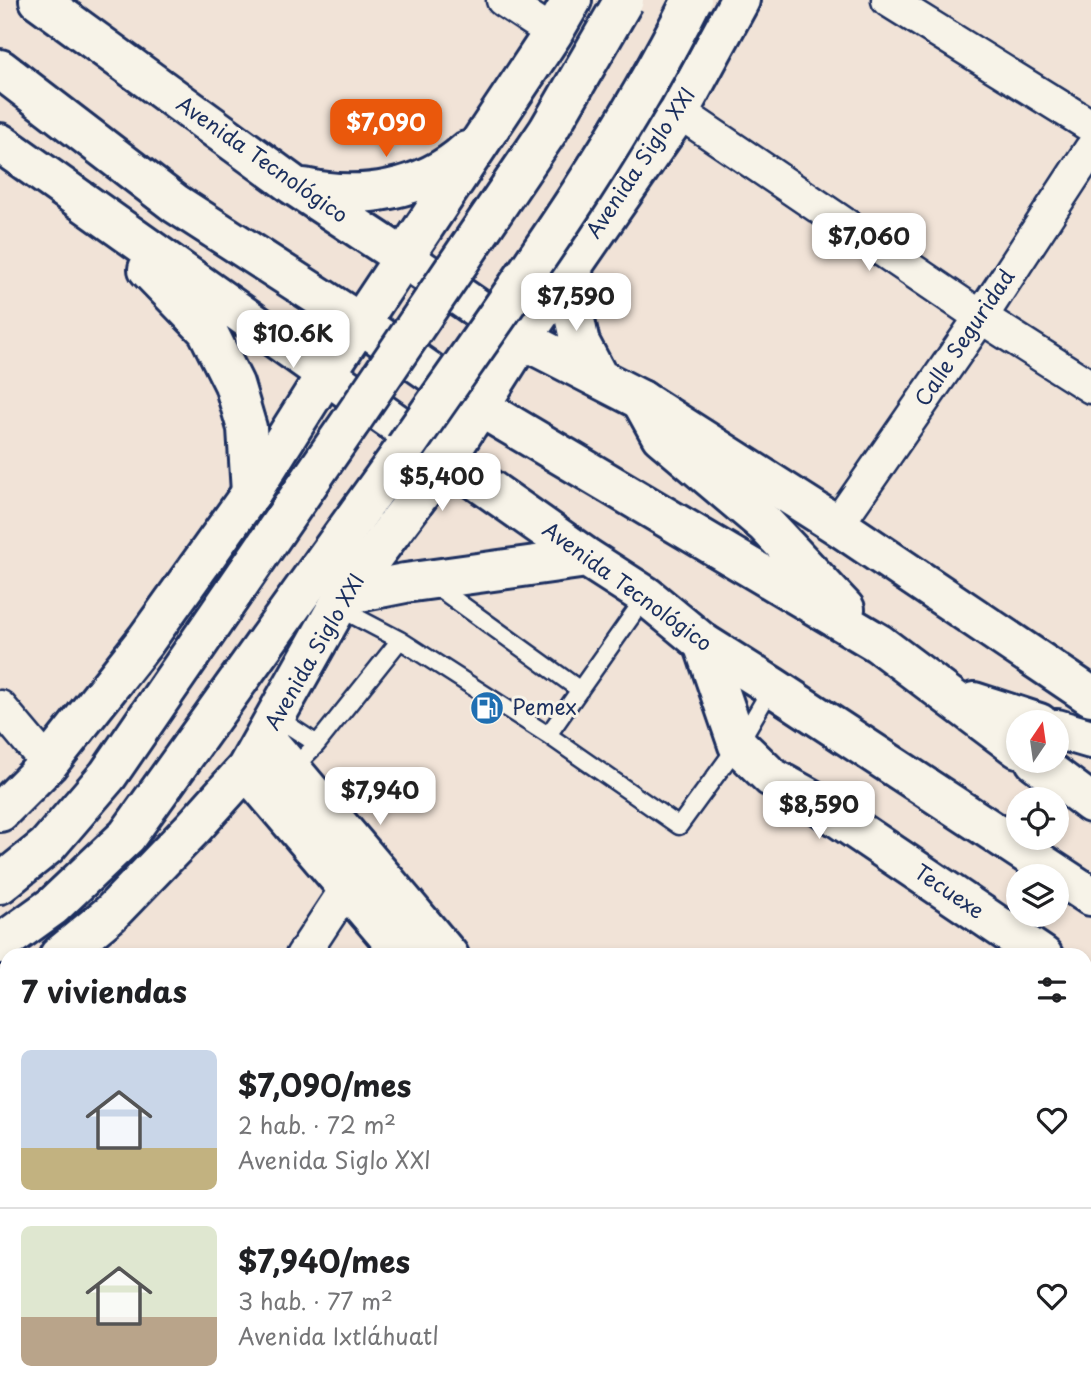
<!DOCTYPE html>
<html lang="es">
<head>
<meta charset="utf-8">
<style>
  :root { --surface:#fff; --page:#f2f2f2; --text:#202124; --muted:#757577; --line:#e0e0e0; --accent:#ea580c }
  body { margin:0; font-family:"Playpen Sans",sans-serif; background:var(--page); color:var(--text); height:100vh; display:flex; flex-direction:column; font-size:26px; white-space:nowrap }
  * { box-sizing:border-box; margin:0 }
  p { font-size:23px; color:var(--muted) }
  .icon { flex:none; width:38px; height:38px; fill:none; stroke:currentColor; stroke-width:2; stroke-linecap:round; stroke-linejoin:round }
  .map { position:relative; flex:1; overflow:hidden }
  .panel { position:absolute; left:0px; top:948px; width:1092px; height:450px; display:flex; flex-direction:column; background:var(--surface); border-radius:21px 21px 0 0; box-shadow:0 4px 10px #0003 }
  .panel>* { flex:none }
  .needle { width:46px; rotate:13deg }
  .fabs { position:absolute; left:1006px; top:710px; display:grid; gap:14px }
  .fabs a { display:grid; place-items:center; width:63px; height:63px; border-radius:50%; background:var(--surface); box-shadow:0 4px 10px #0003; font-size:35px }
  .price { position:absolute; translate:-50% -60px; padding:0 16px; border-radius:14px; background:#fff; color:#222; font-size:23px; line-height:46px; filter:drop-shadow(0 2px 4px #0008) }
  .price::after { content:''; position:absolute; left:50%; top:42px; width:21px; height:16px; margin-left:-10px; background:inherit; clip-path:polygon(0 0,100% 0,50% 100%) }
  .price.selected { background:var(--accent); color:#fff }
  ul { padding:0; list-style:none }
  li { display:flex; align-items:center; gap:21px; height:175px; padding:0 21px }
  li+li { border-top:2px solid var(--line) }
  li span { display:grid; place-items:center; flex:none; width:196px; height:140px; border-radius:10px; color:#555 }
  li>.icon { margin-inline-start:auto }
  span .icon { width:84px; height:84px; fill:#fffc; stroke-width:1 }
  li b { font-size:30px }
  h2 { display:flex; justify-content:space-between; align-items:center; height:84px; padding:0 21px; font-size:30px }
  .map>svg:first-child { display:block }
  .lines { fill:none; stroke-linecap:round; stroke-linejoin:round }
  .lane-casing { stroke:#1b2f5e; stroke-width:21 }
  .street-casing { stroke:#1b2f5e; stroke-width:37 }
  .secondary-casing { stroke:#1b2f5e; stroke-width:44 }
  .primary-casing { stroke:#1b2f5e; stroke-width:44 }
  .highway-casing { stroke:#1b2f5e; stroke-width:44 }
  .lane { stroke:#f7f3e8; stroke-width:16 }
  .street { stroke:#f7f3e8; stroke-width:32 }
  .secondary { stroke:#f7f3e8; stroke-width:38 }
  .primary { stroke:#f7f3e8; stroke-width:38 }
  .highway { stroke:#f7f3e8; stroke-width:38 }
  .highway-bridge-casing { stroke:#1b2f5e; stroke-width:44; stroke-linecap:butt }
  .highway-bridge { stroke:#f7f3e8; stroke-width:38 }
  .labels { text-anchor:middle; stroke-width:6; stroke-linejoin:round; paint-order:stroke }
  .street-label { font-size:21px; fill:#1b2f5e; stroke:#f7f3e8 }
  .poi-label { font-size:21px; fill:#1b2f5e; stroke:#f7f3e8; text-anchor:start }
</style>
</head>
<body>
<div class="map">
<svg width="1091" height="1398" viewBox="0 0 1091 1398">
  <rect width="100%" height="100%" fill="#f1e3d7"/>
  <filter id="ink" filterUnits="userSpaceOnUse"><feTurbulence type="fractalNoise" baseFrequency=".0143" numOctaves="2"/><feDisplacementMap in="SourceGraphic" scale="14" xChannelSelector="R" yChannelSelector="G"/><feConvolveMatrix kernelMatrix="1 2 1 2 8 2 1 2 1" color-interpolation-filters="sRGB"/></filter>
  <g filter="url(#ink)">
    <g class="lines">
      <g class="lane-casing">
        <path id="lane" d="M433,584L580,690
          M400,640L548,735L646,596
          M276,717L317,744
          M548,735L679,826L738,745L772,687
          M291,770L317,744L400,640L337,607"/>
      </g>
      <g class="street-casing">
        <path id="street" d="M503,0L553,33
          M888,0L1091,126
          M679,112L981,317L1091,387
          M837,525L981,317L1091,149
          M0,707L48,764
          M302,956L360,868
          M0,1023L7,1012
          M7,1398L12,1391
          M276,1398L280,1391
          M550,1398L555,1391"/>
      </g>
      <g class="secondary-casing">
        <path id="secondary" d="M39,0L293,185L404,258L522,339L641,400L837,525L1091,696
          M304,188C360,201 424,190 467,151
          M574,262L571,302L580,343L598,377
          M703,643L738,745L771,777L809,798L1043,956
          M265,738L449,956
          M246,769L405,956
          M0,812L48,764L146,640L251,493L326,374L553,33L572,0
          M59,956L110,914L193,828L246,769L344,595L447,458L522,339L679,112L740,0
          M1085,984L1091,988
          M0,994L7,991
          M1085,1355L1091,1346
          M772,1391L778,1398
          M815,1391L821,1398
          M1059,1398L1063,1391"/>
      </g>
      <g class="primary-casing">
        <path id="primary" d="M0,69L176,204L360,323
          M0,143L326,374
          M148,269L207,330L234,384L247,428L251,493"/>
      </g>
      <g class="highway-casing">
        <path id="highway" d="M360,323L480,407L878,643L1018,748
          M326,374L587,558L646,596L703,643L773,687L1091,896
          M641,400L661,436L765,524L845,609
          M344,595L405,583L587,558
          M974,702L1039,723
          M1057,729L1091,739
          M1035,761L1091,803
          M0,884L47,846L108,775L352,420
          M0,944L53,906L127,836L405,448"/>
      </g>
      <use href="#lane" class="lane"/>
      <use href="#street" class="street"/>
      <use href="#secondary" class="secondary"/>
      <use href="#primary" class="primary"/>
      <use href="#highway" class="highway"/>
      <g class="highway-bridge-casing">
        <path id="highway-bridge" d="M352,420L548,131L624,0
          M405,448C505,303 613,159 692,0"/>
      </g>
      <use href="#highway-bridge" class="highway-bridge"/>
    </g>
  </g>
  <defs>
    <g id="fuel-disc" transform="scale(1.75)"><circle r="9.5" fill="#1f6fb2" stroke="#f7f3e8"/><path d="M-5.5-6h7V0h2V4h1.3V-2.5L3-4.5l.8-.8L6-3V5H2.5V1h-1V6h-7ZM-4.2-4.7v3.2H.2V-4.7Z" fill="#fff"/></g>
  </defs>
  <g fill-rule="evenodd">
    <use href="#fuel-disc" x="487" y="708"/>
  </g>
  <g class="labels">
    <g class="street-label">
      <text transform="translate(262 160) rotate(35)" y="7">Avenida Tecnológico</text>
      <text transform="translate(641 163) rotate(-56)" y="7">Avenida Siglo XXI</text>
      <text transform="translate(965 338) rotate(-56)" y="7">Calle Seguridad</text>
      <text transform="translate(627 587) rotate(36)" y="7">Avenida Tecnológico</text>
      <text transform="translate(315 652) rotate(-60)" y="7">Avenida Siglo XXI</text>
      <text transform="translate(949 892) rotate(34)" y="7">Tecuexe</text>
    </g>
    <g class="poi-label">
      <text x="512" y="715">Pemex</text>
    </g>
  </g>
</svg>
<div class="fabs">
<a><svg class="needle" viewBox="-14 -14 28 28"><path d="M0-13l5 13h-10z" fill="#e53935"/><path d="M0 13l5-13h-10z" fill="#757577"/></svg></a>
<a><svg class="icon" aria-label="locate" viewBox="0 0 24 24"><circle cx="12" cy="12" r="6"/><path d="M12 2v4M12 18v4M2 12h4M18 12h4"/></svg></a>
<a><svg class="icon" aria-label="layers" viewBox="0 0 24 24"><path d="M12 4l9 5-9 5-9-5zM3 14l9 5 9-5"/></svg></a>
</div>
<b class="price selected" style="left:386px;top:159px">$7,090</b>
<b class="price" style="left:869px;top:273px">$7,060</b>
<b class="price" style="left:576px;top:333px">$7,590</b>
<b class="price" style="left:293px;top:370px">$10.6K</b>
<b class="price" style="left:442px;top:513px">$5,400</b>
<b class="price" style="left:380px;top:827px">$7,940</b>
<b class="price" style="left:819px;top:841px">$8,590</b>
<section class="panel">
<h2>7 viviendas<svg class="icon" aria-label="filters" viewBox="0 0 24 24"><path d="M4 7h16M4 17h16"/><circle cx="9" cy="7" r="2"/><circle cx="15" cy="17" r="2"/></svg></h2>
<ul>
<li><span style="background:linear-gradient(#c9d6e8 70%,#c2b280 0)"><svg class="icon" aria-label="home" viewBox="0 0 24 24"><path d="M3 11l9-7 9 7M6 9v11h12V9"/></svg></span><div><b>$7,090/mes</b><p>2 hab. · 72 m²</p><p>Avenida Siglo XXI</p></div><svg class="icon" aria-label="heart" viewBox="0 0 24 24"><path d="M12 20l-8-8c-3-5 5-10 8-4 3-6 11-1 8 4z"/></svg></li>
<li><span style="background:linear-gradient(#dfe7d0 65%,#b9a48a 0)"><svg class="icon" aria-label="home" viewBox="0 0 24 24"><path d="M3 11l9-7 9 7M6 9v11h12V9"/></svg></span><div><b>$7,940/mes</b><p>3 hab. · 77 m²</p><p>Avenida Ixtláhuatl</p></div><svg class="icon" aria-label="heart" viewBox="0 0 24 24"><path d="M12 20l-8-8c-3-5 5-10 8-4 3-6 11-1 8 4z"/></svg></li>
</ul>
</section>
</div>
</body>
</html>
